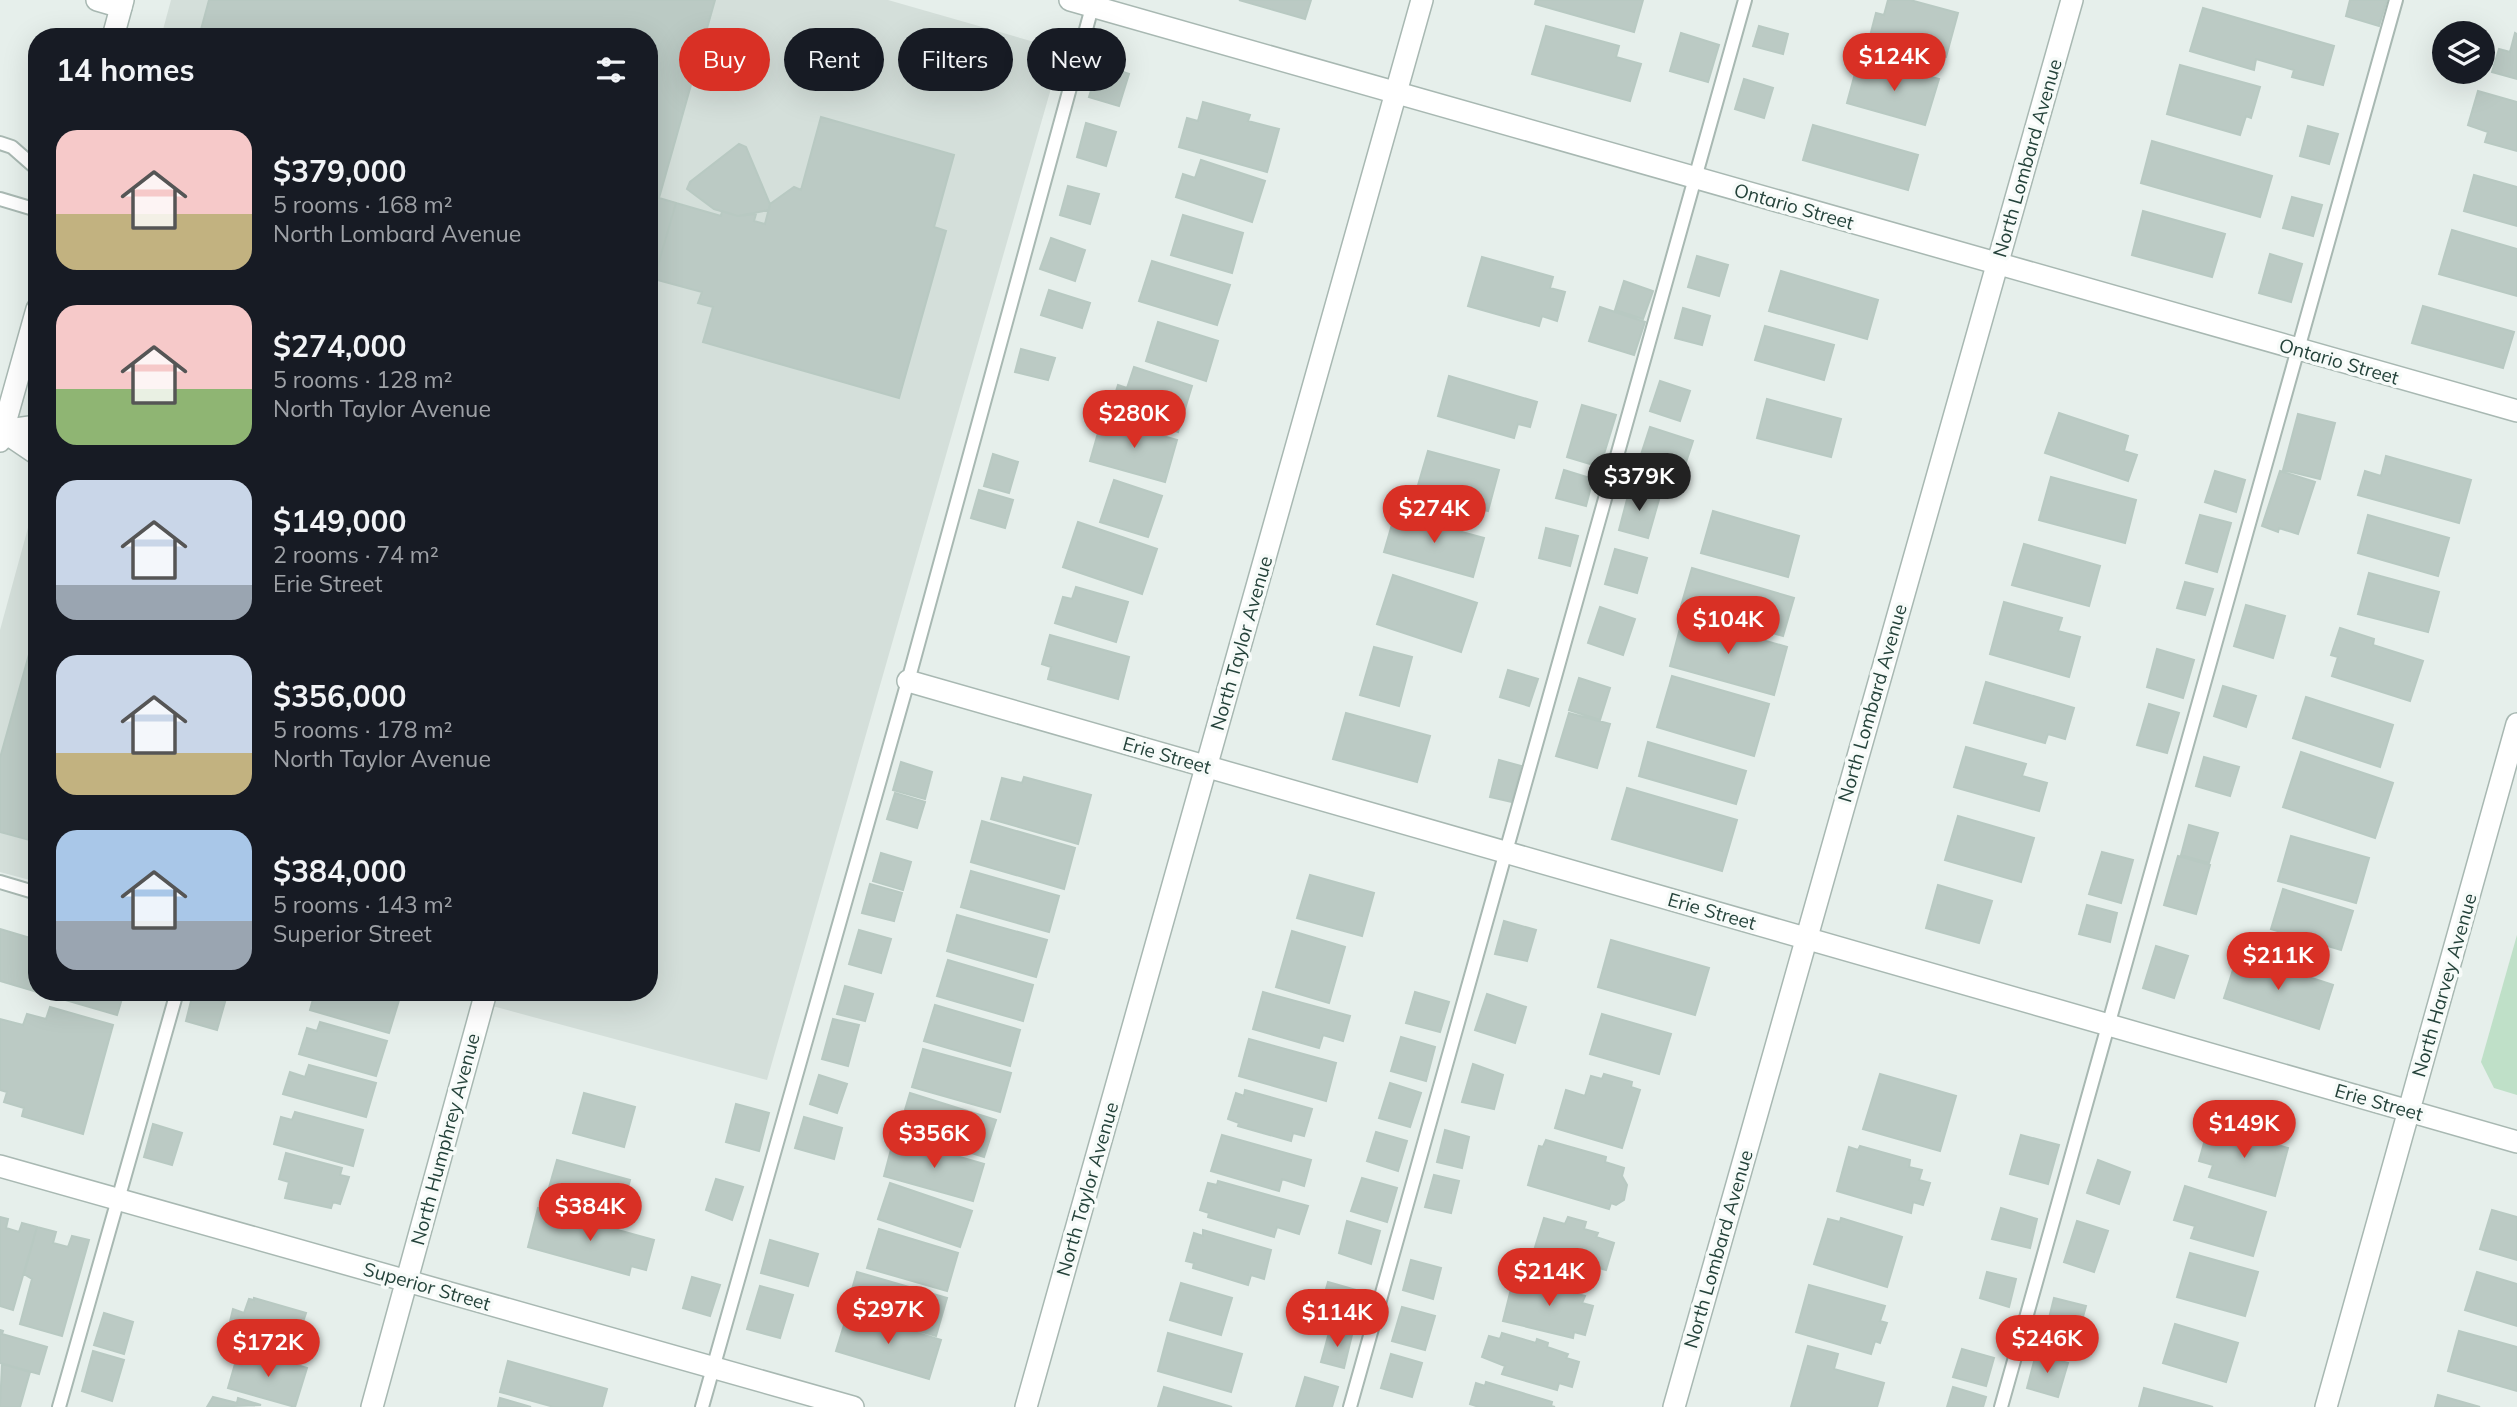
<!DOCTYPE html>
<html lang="en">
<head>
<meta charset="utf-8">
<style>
  :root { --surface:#171b24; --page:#242831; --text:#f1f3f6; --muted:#9ea1a6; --accent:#d93025 }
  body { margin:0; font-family:Mulish,sans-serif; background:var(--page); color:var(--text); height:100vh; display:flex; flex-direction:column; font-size:26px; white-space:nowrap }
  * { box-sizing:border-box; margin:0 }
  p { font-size:23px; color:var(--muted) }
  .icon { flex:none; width:38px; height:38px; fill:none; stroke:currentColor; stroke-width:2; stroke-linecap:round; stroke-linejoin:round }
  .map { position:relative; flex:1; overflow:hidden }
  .details { position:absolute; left:28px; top:28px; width:630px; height:973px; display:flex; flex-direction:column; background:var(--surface); border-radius:28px; box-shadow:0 7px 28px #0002 }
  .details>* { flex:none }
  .hud { position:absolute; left:679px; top:28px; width:665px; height:63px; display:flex; gap:14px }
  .tools { position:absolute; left:2432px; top:21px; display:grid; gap:14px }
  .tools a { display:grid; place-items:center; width:63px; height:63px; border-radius:50%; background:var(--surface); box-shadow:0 7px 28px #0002; font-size:35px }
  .price { position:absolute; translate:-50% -60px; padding:0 16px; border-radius:24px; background:var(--accent); color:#fff; font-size:23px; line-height:46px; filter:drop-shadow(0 2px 4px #0008) }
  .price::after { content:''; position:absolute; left:50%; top:42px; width:21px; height:16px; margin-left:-10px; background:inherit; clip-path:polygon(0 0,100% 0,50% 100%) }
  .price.active { background:#222; color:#fff }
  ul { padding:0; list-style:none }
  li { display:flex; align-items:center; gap:21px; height:175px; padding:0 28px }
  li span { display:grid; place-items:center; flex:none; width:196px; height:140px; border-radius:21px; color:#555 }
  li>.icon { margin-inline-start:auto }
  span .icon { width:84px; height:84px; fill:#fffc; stroke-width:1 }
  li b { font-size:30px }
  h2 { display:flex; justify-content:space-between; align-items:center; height:84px; padding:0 28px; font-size:30px }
  .pill { padding:0 24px; border-radius:32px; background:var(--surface); box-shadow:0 7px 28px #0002; font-size:24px; line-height:63px }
  .pill.active { background:var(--accent); color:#fff }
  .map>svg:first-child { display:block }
  .built { fill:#d4dfda }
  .green { fill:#bfe0c8 }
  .building { fill:#bbcac4; stroke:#b8c9c2; stroke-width:2 }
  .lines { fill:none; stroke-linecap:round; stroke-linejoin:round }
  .service-casing { stroke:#a8b8b2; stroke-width:16 }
  .minor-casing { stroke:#a8b8b2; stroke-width:24 }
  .tertiary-casing { stroke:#a8b8b2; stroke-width:24 }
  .service { stroke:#fff; stroke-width:12 }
  .minor { stroke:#fff; stroke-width:21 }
  .tertiary { stroke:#fff; stroke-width:21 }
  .labels { text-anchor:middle; stroke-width:7; stroke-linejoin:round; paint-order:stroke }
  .street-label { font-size:19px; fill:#24423a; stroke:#f7fbf9 }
</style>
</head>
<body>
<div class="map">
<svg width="2517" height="1407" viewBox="0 0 2517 1407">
  <rect width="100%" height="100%" fill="#e6efeb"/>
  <path class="built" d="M171,0H888L1062,50L767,1080L440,992H649V37H161Z
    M37,495V882L0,872V630Z"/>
  <path class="green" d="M2517,935V1095L2494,1088L2481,1062Z"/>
  <path class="building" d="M209,0H715L659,198L676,203L654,279L649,277V37H199Z
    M1239,0H1311L1305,19Z
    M1536,0H1643L1634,32L1535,4Z
    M1888,0H1910L1958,13L1946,57L1870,36L1876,13L1884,15Z
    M2350,0H2387L2379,26L2346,16Z
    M2203,8L2334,46L2323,85L2292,77L2294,70L2256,59L2254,70L2190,51Z
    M1546,26L1619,46L1616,57L1641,64L1630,101L1532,74Z
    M1759,26L1788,34L1783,54L1753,46Z
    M1681,33L1719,45L1708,82L1670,71Z
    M2515,33L2517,34V79L2492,72L2499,49L2510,52Z
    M1099,64L1129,74L1119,106L1089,97Z
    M2180,65L2260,87L2251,118L2246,116L2240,135L2167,114Z
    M1857,66L1894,76L1896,68L1939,79L1925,125L1847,103Z
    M1744,79L1773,88L1764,118L1735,109Z
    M2478,91L2517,102V151L2485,142L2488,132L2468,125Z
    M1203,102L1250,115L1248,121L1279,129L1267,172L1179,147L1187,118L1198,121Z
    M821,117L954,155L934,227L946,231L899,398L703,342L713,307L698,303L702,292L654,279L676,203L721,216L722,211L738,216L756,214L754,221L765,224L770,204L794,187L801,190Z
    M1086,123L1116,132L1106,166L1077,157Z
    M1813,125L1918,155L1908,190L1803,160Z
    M2308,126L2338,134L2329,164L2300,156Z
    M2152,141L2272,176L2260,217L2141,183Z
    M739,144L746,147L770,204L769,210L738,216L714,209L687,189L690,182Z
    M1201,160L1265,181L1252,222L1176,197L1183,174L1195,178Z
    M2474,175L2517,187V226L2464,211Z
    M1068,186L1099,194L1090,224L1060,215Z
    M2292,197L2322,205L2313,236L2283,228Z
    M2143,211L2225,234L2212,277L2132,255Z
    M1183,215L1243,233L1232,273L1171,255Z
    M2452,230L2517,249V296L2439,274Z
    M1051,238L1085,250L1075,281L1040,269Z
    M2270,254L2302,264L2291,302L2259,293Z
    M1697,256L1728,265L1719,296L1688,287Z
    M1482,257L1553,277L1550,288L1565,292L1557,321L1542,316L1539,326L1468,306Z
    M1152,261L1230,285L1217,325L1139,301Z
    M1781,271L1878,300L1867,339L1769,311Z
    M1624,281L1653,291L1643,319L1615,310Z
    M1049,290L1090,303L1082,328L1041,315Z
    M2423,306L2514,332L2503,368L2412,343Z
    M1600,307L1645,322L1634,355L1589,341Z
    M1683,308L1710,316L1702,345L1675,338Z
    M1158,322L1218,341L1206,381L1146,361Z
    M1765,326L1834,345L1824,380L1755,360Z
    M1021,349L1055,358L1048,380L1015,372Z
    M1134,367L1192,386L1178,432L1110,410L1118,385L1127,388Z
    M1449,376L1537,402L1530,427L1518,424L1514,438L1438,416Z
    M1660,381L1690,391L1680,421L1650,411Z
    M1767,399L1841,419L1831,457L1757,438Z
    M1582,405L1616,415L1600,467L1567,457Z
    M2059,413L2128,436L2124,451L2137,455L2128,481L2045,453Z
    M2298,414L2335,423L2320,479L2283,470Z
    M1102,419L1177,440L1165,482L1090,461Z
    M1650,427L1693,441L1677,490L1634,476Z
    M1428,451L1499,470L1488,511L1416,492Z
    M993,454L1018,462L1009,493L984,486Z
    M2386,456L2471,480L2459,523L2358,495L2365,471L2381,476Z
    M1564,470L1593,479L1586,506L1556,498Z
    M2215,471L2245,480L2236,512L2205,502Z
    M2280,471L2315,482L2298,534L2279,528L2278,532L2262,526Z
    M2051,477L2136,500L2125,543L2039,520Z
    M1114,480L1162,496L1148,537L1100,522Z
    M1630,488L1660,496L1648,538L1619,530Z
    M979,490L1013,500L1005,528L971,518Z
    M1713,511L1799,536L1788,577L1701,553Z
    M1395,514L1484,538L1473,577L1384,552Z
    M2200,515L2231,523L2217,572L2186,563Z
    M2368,515L2449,538L2438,576L2358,553Z
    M1078,522L1157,549L1142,594L1063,567Z
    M1546,528L1578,536L1570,566L1539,558Z
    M2024,544L2100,566L2089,606L2012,585Z
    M1615,549L1647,558L1637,593L1605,584Z
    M1692,568L1794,598L1783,636L1681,606Z
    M2369,573L2439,592L2428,632L2358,614Z
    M1393,575L1477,603L1461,652L1377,624Z
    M2185,582L2213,589L2205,615L2177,608Z
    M1076,587L1128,602L1116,642L1055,623L1063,597L1072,599Z
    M2004,602L2062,618L2058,631L2080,637L2069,677L1990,654Z
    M2246,605L2285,616L2273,658L2234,646Z
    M1600,607L1635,619L1623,655L1588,643Z
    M1683,617L1787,647L1774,695L1670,666Z
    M37,626V842L0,832V758Z
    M2340,628L2374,639L2373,645L2423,661L2410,701L2332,676L2338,657L2331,655Z
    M1050,635L1129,657L1118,699L1048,679L1051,667L1042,664Z
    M1374,647L1412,657L1399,706L1360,695Z
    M2157,649L2194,660L2183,698L2147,687Z
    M1508,670L1538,679L1529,706L1500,697Z
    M1672,676L1769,704L1754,756L1657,727Z
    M1579,678L1610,688L1600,720L1569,710Z
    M1986,682L2074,708L2065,739L2048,734L2045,743L1974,723Z
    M2223,686L2256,696L2246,727L2214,716Z
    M2306,697L2393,725L2380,767L2293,738Z
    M2149,704L2179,713L2167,753L2137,745Z
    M1346,713L1430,736L1417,782L1333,759Z
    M1569,713L1610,724L1597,768L1556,756Z
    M1648,742L1746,771L1736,804L1639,776Z
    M1966,747L2026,764L2022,776L2047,783L2039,811L1954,787Z
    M2301,752L2393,783L2375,838L2283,807Z
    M2204,757L2239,767L2230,796L2196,786Z
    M1499,760L1521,766L1512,802L1490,797Z
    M901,762L932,772L925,799L893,790Z
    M1024,777L1091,795L1078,844L991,819L1002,778L1022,783Z
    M1627,788L1737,820L1722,871L1612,839Z
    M895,793L925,802L917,828L887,819Z
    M1958,816L2034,838L2021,882L1945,860Z
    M982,821L1075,848L1064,889L971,862Z
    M2189,825L2218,833L2209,863L2181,855Z
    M2291,836L2369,858L2356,903L2278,881Z
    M2102,852L2133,860L2121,903L2089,894Z
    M881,853L911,862L903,890L873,881Z
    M2178,856L2210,865L2196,914L2164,905Z
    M971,871L1059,896L1049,932L961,907Z
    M1310,875L1374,893L1362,936L1297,918Z
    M870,884L902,893L894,921L862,913Z
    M1938,885L1992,901L1979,943L1926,928Z
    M2283,889L2353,911L2341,950L2271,929Z
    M2087,905L2117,913L2110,942L2079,934Z
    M957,915L1047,940L1036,977L947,951Z
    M1504,921L1536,930L1527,961L1495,954Z
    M0,929L37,940V992L0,981Z
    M859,930L891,939L881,973L849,964Z
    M1292,931L1345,947L1329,1003L1276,987Z
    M1611,940L1709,968L1695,1015L1598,987Z
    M2156,946L2188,956L2174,998L2143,988Z
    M2238,954L2333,985L2319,1029L2224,998Z
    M948,960L1033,985L1023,1021L937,996Z
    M845,986L873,994L865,1021L837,1014Z
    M38,992H124L117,1015Z
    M315,992H382L400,997L389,1033L310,1010Z
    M1263,992L1350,1016L1343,1041L1323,1035L1319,1048L1253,1029Z
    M1415,992L1449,1002L1440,1032L1406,1023Z
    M193,993L225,1002L217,1030L186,1021Z
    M1487,994L1526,1007L1515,1043L1475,1030Z
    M935,1005L1020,1030L1010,1066L924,1041Z
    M50,1007L113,1025L83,1134L22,1116L24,1108L4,1102L7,1092L0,1090V1019L23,1025L27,1014L46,1019Z
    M1602,1014L1671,1034L1659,1074L1590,1054Z
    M833,1019L859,1025L848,1066L822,1059Z
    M320,1022L387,1041L376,1076L299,1054L307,1028L317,1031Z
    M1401,1037L1435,1047L1426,1081L1391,1071Z
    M1249,1039L1336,1063L1326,1101L1239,1076Z
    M923,1049L1011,1073L1000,1112L912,1087Z
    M1473,1064L1503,1075L1494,1109L1462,1102Z
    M309,1065L376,1083L366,1117L283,1094L290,1072L305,1077Z
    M1604,1074L1632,1082L1631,1087L1640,1090L1622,1148L1555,1128L1566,1090L1585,1096L1591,1076L1602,1079Z
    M1880,1074L1956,1096L1940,1151L1863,1129Z
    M819,1075L847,1084L837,1113L810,1104Z
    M1390,1083L1421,1093L1410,1127L1379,1118Z
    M1245,1090L1312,1109L1304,1136L1293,1133L1291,1141L1238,1126L1239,1123L1228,1119L1236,1093L1244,1096Z
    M584,1093L635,1107L624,1147L573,1133Z
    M910,1093L996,1120L984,1157L899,1130Z
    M736,1104L769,1113L759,1151L726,1142Z
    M295,1112L363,1130L353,1166L274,1144L281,1117L292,1120Z
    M804,1117L842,1128L834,1159L795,1148Z
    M153,1124L182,1133L172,1165L144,1157Z
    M2209,1125L2288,1148L2275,1196L2209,1177L2213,1165L2199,1161Z
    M1445,1130L1469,1137L1462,1168L1437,1162Z
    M1376,1132L1407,1141L1398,1171L1367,1161Z
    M1222,1135L1311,1160L1304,1186L1282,1179L1279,1191L1211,1171Z
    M2021,1135L2059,1145L2048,1184L2010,1174Z
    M894,1138L984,1164L973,1201L884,1176Z
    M1546,1140L1606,1157L1605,1162L1624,1168L1622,1176L1627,1185L1624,1200L1616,1205L1611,1203L1609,1209L1528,1185L1539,1146L1543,1147Z
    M1860,1146L1910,1160L1909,1167L1922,1170L1919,1180L1930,1183L1923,1205L1913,1202L1911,1213L1837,1191L1849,1147L1858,1150Z
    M286,1153L342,1168L340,1175L349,1177L340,1204L333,1202L331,1208L285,1198L289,1182L279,1179Z
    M557,1160L630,1180L620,1218L546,1198Z
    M2098,1160L2130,1172L2119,1204L2087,1193Z
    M1434,1175L1459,1181L1451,1213L1425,1207Z
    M1362,1178L1397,1188L1387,1222L1351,1211Z
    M716,1179L743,1187L732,1220L706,1210Z
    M1218,1181L1308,1206L1299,1234L1277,1227L1274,1237L1208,1217L1209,1213L1200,1210L1208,1183L1217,1185Z
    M890,1183L972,1211L960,1247L878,1219Z
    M2185,1186L2266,1212L2253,1256L2191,1238L2195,1226L2174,1220Z
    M538,1208L654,1240L646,1270L631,1266L629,1275L528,1247Z
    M2001,1208L2037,1219L2030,1248L1992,1239Z
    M2492,1210L2517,1217V1260L2480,1249Z
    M0,1217L8,1219L6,1228L19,1232L22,1223L37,1227L13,1310L0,1306Z
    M1568,1217L1586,1222L1584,1229L1598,1233L1596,1237L1614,1243L1606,1270L1592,1266L1589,1274L1532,1257L1544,1218L1565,1224Z
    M1841,1218L1902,1237L1887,1287L1814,1264L1828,1219L1840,1222Z
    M1347,1221L1380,1231L1371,1264L1339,1253Z
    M2077,1221L2108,1231L2094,1272L2064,1262Z
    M37,1227L56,1232L53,1243L68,1247L72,1236L89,1240L62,1336L20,1324L32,1279L24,1274Z
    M879,1229L958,1253L947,1291L867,1268Z
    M1203,1230L1271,1250L1264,1279L1251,1275L1248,1285L1193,1268L1194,1263L1186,1261L1194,1233L1203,1236Z
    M770,1240L818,1254L808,1286L761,1273Z
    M2190,1253L2258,1272L2245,1316L2177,1297Z
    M1411,1260L1441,1268L1433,1299L1403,1290Z
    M857,1272L947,1298L936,1336L846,1310Z
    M1987,1272L2016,1279L2009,1307L1980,1298Z
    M2477,1272L2517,1284V1326L2465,1310Z
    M692,1277L720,1285L710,1316L683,1308Z
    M1526,1279L1551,1286L1553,1279L1575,1285L1573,1293L1585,1296L1582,1303L1593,1306L1585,1335L1574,1332L1573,1338L1503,1321L1511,1289L1522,1292Z
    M1328,1282L1363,1292L1357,1314L1322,1303Z
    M1181,1283L1232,1298L1221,1335L1170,1320Z
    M1809,1285L1885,1306L1880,1321L1887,1323L1880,1343L1875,1341L1871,1354L1796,1332Z
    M760,1286L793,1295L780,1338L747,1329Z
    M254,1298L306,1313L293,1352L244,1337V1335L228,1330L233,1309L244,1313L249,1299L254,1300Z
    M2054,1298L2086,1306L2077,1338L2046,1330Z
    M1402,1307L1435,1316L1425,1350L1392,1341Z
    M848,1312L941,1340L929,1379L836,1351Z
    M104,1313L133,1322L124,1354L94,1345Z
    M2175,1324L2238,1343L2226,1382L2163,1363Z
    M1330,1329L1352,1335L1344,1368L1321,1362Z
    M0,1330L3,1331L2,1334L47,1347L39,1374L0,1363Z
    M2459,1331L2517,1347V1391L2448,1371Z
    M1168,1333L1242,1354L1231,1392L1158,1371Z
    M1502,1333L1536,1343L1537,1339L1548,1343L1547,1347L1568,1354L1566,1358L1579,1362L1572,1387L1559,1383L1557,1390L1502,1374L1505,1366L1482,1357L1489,1336L1500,1339Z
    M1808,1346L1838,1354L1834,1369L1884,1383L1877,1407H1791Z
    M1962,1349L1994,1358L1986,1386L1953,1377Z
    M246,1350L307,1368L295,1407L228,1388L235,1364L242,1366Z
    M93,1351L124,1360L112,1401L82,1391Z
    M1391,1354L1422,1363L1412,1397L1381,1388Z
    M2036,1354L2068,1363L2058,1397L2027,1388Z
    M508,1361L607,1389L602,1407H554L500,1392Z
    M2,1364L30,1372L20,1407H0Z
    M1305,1377L1338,1387L1332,1407H1296Z
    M1486,1382L1552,1402L1551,1406L1555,1407H1479L1470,1404L1476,1383L1485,1386Z
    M1164,1387L1232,1407H1158Z
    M1953,1387L1986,1397L1983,1407H1947Z
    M2144,1388L2213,1407H2139Z
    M2438,1395L2480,1407H2435Z
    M213,1397L237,1403L238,1398L261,1405L207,1407Z
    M500,1398L531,1407H498Z"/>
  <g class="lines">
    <g class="service-casing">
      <path id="service" d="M0,143L12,147L37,169
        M0,199L37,210
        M0,882L37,893
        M59,1407L177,992
        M702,1407L908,681L1094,0
        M1350,1407L1745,0
        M2001,1407L2396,0"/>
    </g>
    <g class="minor-casing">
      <path id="minor" d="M97,0L121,7
        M1070,0L2517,411
        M0,431L37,426
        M3,431L37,454
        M908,681L2517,1142
        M0,1166L853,1407
        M372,1407L486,992
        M1026,1407L1422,0
        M1674,1407L2072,0
        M2326,1407L2517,724"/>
    </g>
    <g class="tertiary-casing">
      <path id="tertiary" d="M113,37L123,0
        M0,441L37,309"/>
    </g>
    <use href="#service" class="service"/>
    <use href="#minor" class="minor"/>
    <use href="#tertiary" class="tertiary"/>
  </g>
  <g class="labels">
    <g class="street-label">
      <text transform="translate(2027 158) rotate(-74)" y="7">North Lombard Avenue</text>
      <text transform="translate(1794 206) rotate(16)" y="7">Ontario Street</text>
      <text transform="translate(2339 361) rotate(16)" y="7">Ontario Street</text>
      <text transform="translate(1241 643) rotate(-74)" y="7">North Taylor Avenue</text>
      <text transform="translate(1872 703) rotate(-74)" y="7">North Lombard Avenue</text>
      <text transform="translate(1167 755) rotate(16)" y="7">Erie Street</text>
      <text transform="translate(1712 911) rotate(16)" y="7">Erie Street</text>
      <text transform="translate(2444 985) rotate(-74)" y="7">North Harvey Avenue</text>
      <text transform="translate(2379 1102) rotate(16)" y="7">Erie Street</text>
      <text transform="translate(445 1139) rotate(-75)" y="7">North Humphrey Avenue</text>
      <text transform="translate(1087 1189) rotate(-74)" y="7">North Taylor Avenue</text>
      <text transform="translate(1718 1249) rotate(-74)" y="7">North Lombard Avenue</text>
      <text transform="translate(427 1286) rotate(16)" y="7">Superior Street</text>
    </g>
  </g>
</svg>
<div class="tools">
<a><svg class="icon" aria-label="layers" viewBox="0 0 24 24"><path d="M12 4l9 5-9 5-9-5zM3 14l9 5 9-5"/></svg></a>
</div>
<b class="price" style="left:1894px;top:93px">$124K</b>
<b class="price" style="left:1134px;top:450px">$280K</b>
<b class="price active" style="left:1639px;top:513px">$379K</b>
<b class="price" style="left:1434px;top:545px">$274K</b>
<b class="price" style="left:1728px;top:656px">$104K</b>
<b class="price" style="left:2278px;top:992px">$211K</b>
<b class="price" style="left:2244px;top:1160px">$149K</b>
<b class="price" style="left:934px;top:1170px">$356K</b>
<b class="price" style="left:590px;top:1243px">$384K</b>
<b class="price" style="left:1549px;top:1308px">$214K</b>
<b class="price" style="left:888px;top:1346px">$297K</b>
<b class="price" style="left:1337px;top:1349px">$114K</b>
<b class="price" style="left:2047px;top:1375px">$246K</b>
<b class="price" style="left:268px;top:1379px">$172K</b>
<div class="hud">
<a class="pill active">Buy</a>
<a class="pill">Rent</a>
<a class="pill">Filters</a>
<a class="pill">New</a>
</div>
<section class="details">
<h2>14 homes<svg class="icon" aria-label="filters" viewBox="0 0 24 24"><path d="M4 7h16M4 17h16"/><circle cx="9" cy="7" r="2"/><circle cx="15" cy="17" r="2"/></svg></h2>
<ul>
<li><span style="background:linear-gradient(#f6c9c9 60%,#c2b280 0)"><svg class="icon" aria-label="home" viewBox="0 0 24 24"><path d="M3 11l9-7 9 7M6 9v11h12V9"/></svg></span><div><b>$379,000</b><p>5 rooms · 168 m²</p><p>North Lombard Avenue</p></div></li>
<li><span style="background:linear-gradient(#f6c9c9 60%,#8fb573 0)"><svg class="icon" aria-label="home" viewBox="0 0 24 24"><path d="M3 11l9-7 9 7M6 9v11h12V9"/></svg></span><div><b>$274,000</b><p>5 rooms · 128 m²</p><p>North Taylor Avenue</p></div></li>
<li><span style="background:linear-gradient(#c9d6e8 75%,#9aa5b1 0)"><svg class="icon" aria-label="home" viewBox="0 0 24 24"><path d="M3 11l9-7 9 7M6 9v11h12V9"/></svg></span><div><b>$149,000</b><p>2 rooms · 74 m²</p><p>Erie Street</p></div></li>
<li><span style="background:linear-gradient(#c9d6e8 70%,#c2b280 0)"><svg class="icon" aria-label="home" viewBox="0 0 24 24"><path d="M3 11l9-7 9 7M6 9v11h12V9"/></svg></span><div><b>$356,000</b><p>5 rooms · 178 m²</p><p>North Taylor Avenue</p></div></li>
<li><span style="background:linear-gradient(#a9c7e8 65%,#9aa5b1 0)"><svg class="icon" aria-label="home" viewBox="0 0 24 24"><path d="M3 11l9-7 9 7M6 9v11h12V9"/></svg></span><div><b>$384,000</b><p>5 rooms · 143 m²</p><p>Superior Street</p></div></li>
</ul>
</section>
</div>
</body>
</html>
